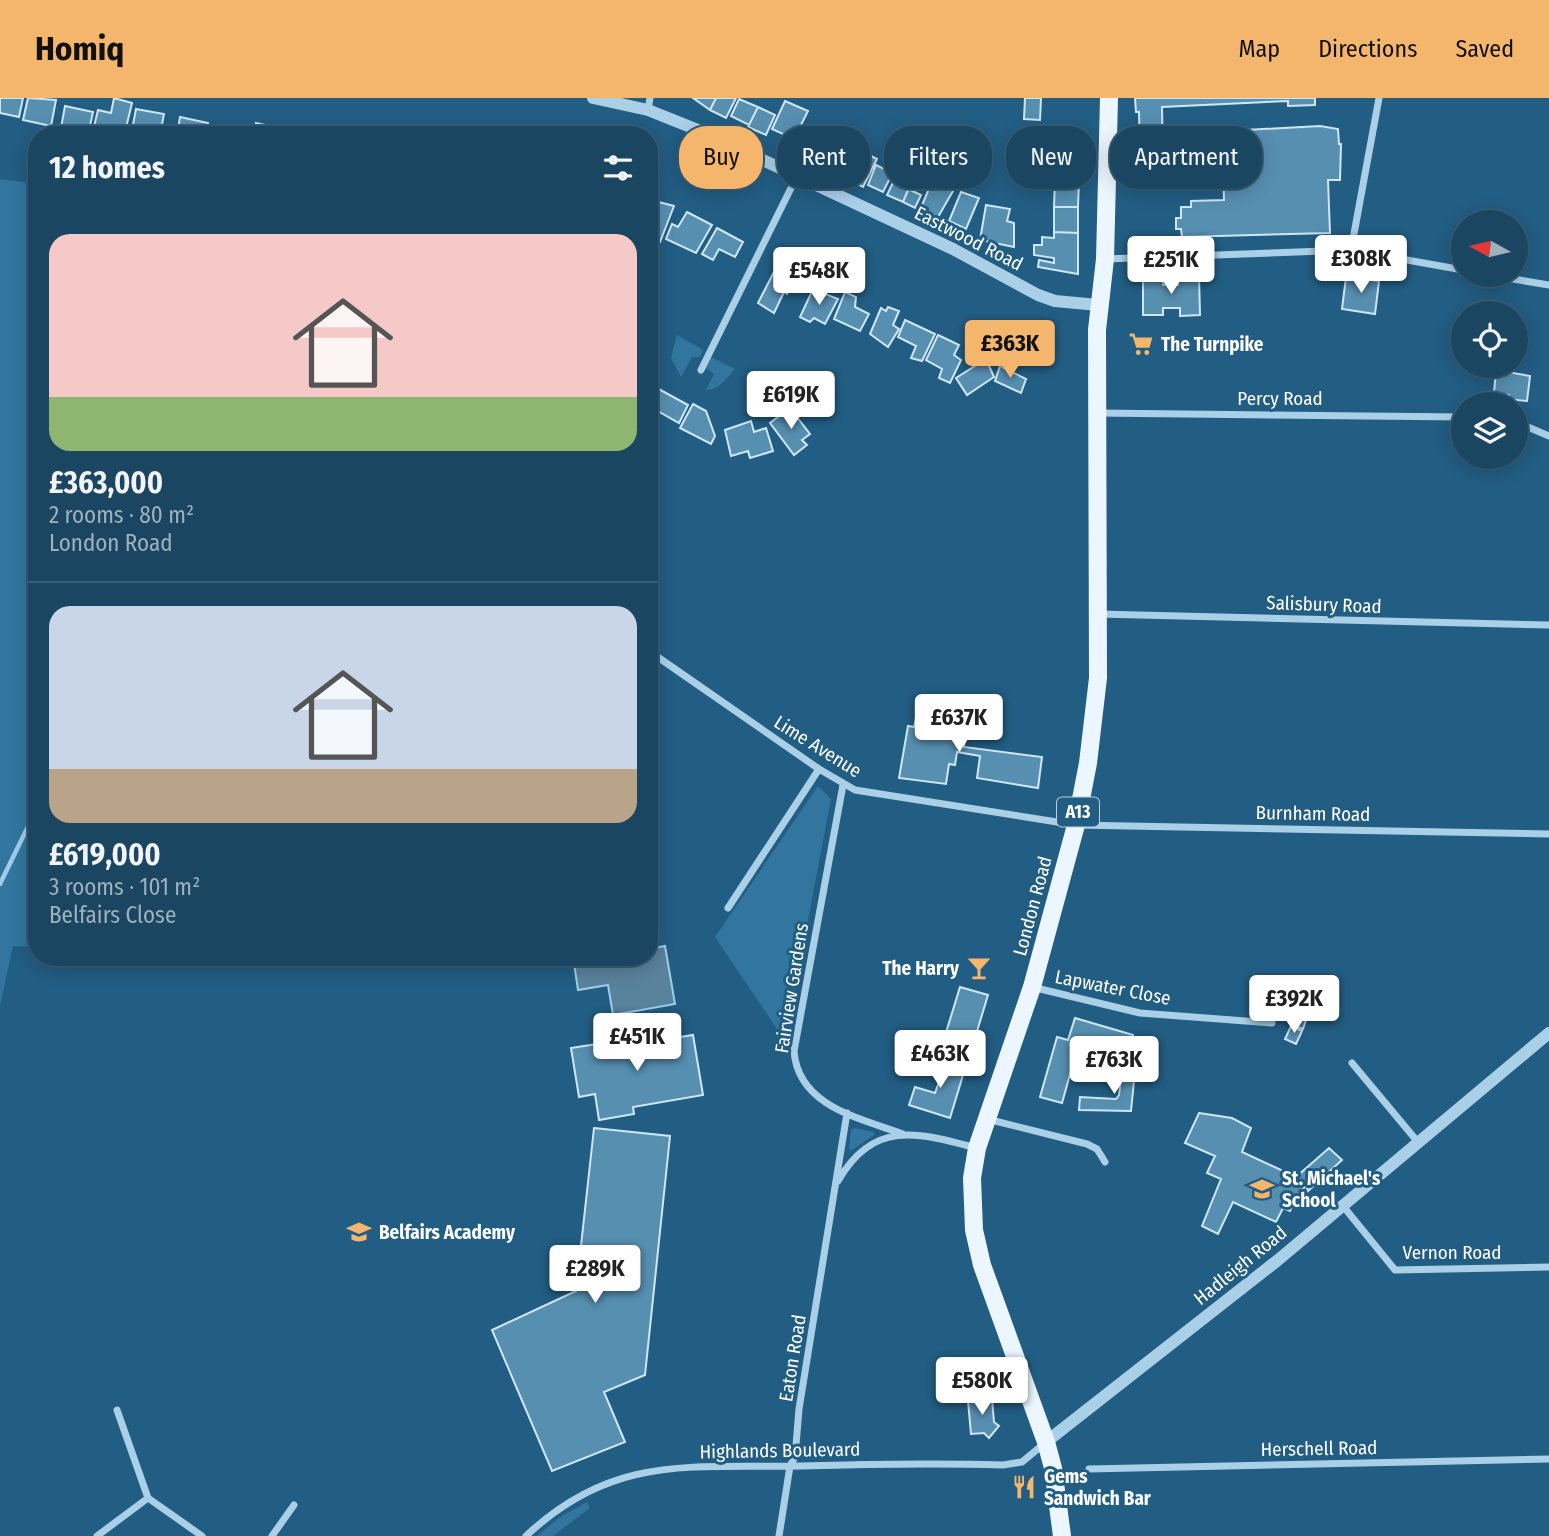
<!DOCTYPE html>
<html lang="en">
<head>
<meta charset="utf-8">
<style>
  :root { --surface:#1a4662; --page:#27506b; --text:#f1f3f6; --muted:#9fb1be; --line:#385e77; --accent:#f4b66c }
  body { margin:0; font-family:"Fira Sans Condensed",sans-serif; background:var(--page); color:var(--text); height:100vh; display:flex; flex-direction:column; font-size:26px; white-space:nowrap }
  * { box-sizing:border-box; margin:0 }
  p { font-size:23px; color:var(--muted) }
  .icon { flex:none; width:38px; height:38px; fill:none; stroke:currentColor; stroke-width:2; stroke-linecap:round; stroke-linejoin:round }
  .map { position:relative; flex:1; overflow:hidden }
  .details { position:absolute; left:28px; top:28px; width:630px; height:840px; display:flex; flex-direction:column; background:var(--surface); border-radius:28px; box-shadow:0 4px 18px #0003,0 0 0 2px var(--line) }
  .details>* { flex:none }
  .banner { position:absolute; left:679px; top:28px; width:665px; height:63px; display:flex; gap:14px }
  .needle { width:46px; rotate:278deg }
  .buttons { position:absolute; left:1451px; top:112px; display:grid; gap:14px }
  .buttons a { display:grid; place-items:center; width:77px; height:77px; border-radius:50%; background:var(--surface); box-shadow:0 4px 18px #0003,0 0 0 2px var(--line); font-size:35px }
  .price { position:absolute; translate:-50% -60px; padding:0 16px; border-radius:7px; background:#fff; color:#222; font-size:23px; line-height:46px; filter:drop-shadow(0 2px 4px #0008) }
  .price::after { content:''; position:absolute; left:50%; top:42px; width:21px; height:16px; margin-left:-10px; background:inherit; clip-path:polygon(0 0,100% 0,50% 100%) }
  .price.on { background:var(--accent); color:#111 }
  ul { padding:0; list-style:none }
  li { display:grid; align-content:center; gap:14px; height:371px; padding:0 21px }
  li+li { border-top:2px solid var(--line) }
  li span { display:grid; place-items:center; height:217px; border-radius:21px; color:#555 }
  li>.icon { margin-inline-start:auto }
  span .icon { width:126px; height:126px; fill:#fffc; stroke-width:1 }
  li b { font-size:30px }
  h2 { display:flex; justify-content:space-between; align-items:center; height:84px; padding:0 21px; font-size:30px }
  .tag { padding:0 24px; border-radius:28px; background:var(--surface); box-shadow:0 4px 18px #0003,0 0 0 2px var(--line); font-size:24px; line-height:63px }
  .tag.on { background:var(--accent); color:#111 }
  header { display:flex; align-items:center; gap:42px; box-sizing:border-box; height:98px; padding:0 35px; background:var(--accent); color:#111 }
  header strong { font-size:33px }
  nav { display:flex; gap:38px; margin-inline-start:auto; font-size:24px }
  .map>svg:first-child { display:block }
  .green { fill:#32769f }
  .water { fill:#59829c; stroke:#9ecde9; stroke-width:2 }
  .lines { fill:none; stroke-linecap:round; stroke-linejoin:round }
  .stream { stroke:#9ecde9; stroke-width:4.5 }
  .building { fill:#578fb1; stroke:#cee7f6; stroke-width:2 }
  .minor { stroke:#aad0e8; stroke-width:7 }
  .tertiary { stroke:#aad0e8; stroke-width:12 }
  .primary { stroke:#ecf6fe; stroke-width:18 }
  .labels { text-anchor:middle; stroke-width:6; stroke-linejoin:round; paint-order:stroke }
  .shield { fill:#225d83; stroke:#bdceda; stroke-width:2 }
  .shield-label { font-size:18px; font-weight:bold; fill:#fff }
  .street-label { font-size:19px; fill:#fff; stroke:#225d83 }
  .poi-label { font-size:19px; font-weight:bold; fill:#fff; stroke:#225d83; text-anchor:start }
</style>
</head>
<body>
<header>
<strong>Homiq</strong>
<nav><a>Map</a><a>Directions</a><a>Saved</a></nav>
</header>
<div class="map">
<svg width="1549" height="1438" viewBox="0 0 1549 1438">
  <rect width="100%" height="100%" fill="#225d83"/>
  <path class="green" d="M0,81L37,86V849L13,848L0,908Z
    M677,237L703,252L700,259H692L681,279L671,260Z
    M711,259L735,271C727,280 719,292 706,292L714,276L706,270Z
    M818,688L831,701L785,943L715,839Z
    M855,1030L874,1034V1037L852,1052L849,1051L851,1032Z
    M587,1404L590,1410L553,1438H537L560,1419Z"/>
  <path class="water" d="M665,848L675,906L613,917L608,887L578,892L574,865L605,859H649V851Z"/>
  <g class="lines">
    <path class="stream" d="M0,786L37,710"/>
  </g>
  <path class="building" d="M0,0H23L19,19L0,15Z
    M28,0L56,2L51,28L23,22Z
    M114,0L132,5L125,34L116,32L115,37H92L98,12L111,15Z
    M693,0H716L710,12Z
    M716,0H736L726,20L710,12Z
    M1025,0H1041L1040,22L1024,21Z
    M1135,0H1315V7L1288,8V3L1162,9L1163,61L1140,62L1139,14H1136Z
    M739,1L758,9L749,27L731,18Z
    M785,3L808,13L794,41L772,31Z
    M65,8L93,14L88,37L60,35Z
    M758,9L775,17L766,37L748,29Z
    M136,11L164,16L160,37H131Z
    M180,19L208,25L205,37H177Z
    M256,25L284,31L283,37H254Z
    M215,28L243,34L242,37H213Z
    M1320,28L1338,31L1339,46H1341L1340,82H1328L1330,135L1182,139L1181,131H1176V120H1181V109H1191V103L1224,102L1223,69H1212L1213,49H1208V34Z
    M803,35L831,48L823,66L813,61L815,57L798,51Z
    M1062,36L1084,37V54L1060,53V49H1050V40H1062Z
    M844,50L853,54L844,74L826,66L833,52L841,55Z
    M857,51L877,61L863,89L844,79Z
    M1056,53L1080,54L1078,109H1054Z
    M888,63L897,66L883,94L868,87L876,67L884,71Z
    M898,74L913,82L903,104L887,97Z
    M933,81L949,88L952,83L957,86L938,119L920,112Z
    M908,91L921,97L915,110L903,104Z
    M961,94L979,100L966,131L949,123Z
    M651,102L674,108L660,144L649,139Z
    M986,107L1010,111L1007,123L1014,125V149L980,142Z
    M1054,109H1078V135L1054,134Z
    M687,114L712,127L696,155L666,141L672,126L678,129Z
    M717,130L743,144L735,159L719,151L713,162L702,156Z
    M1054,134L1078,135V176L1038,169L1039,162L1054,165V160L1034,157V147H1042V139L1054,140Z
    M779,164L792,170L787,182L792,184L787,196L784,194L774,215L758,205Z
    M1199,178L1200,217L1180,218V210H1163V217H1143V179H1163V187H1178V179Z
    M1346,179L1379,183L1375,216L1342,211Z
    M813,191L838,201L825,226L814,220L810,224L800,219Z
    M845,194L856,199L855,209L869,216L860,233L834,221Z
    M888,209L899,213L893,227L899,231L888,249L870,236L881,210L886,213Z
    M905,222L935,236L922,263L911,260L916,248L898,239Z
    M938,237L959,247L954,257L961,262L950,285L939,280L942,271L926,262Z
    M986,261L994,279L967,297L956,280Z
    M1000,268L1026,281L1021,295L995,283Z
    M1496,272L1530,278L1527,303L1508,301L1509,297L1494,295Z
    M655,289L688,307L679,325L649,308Z
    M693,306L706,313L715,338L711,346L680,330Z
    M790,310L810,336L802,342L807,347L794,357L770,325Z
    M751,323L754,334L766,330L773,353L750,360L748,353L731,358L725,332Z
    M939,606L946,613L956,617V624L967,627L964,649L1042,659L1038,690L977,680L980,658L957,654L955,667L949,666L946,686L899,680L908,628L914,629L916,620L922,621L924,612Z
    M960,889L988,897L972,950L944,941Z
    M1297,915L1307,919L1303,931L1292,927Z
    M1075,920L1133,937L1127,958L1079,944L1062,1005L1040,999L1057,939L1068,942Z
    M1291,928L1302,933L1296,946L1285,941Z
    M654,937L655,943L693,937L703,997L633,1009L634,1016L599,1022L595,996L579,999L571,950Z
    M935,958L957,965L955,974L963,977L950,1020L909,1007L915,989L935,995L941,978L930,975Z
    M1136,963L1131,1013L1079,1012L1080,999L1116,1001L1119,997L1122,974Z
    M1199,1015L1232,1020L1251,1030L1242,1054L1296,1079L1329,1050L1342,1062L1308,1093L1306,1088L1297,1097L1290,1113L1283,1110L1276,1124L1233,1104L1218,1136L1202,1128L1221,1081L1207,1075L1215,1058L1185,1045Z
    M594,1030L670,1038L645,1277L604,1294L625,1344L552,1373L492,1232L576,1193Z
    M992,1301L994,1324L999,1328L989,1340L984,1335L971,1336L968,1303Z"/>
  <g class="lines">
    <path class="minor" d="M648,12L650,0
      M1351,152L1379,0
      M1105,161L1351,152L1463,172
      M1489,177L1549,187
      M701,272L797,78
      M1097,315L1463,319
      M1516,324L1549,338
      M1098,516L1549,527
      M649,553L819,671L855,692L1076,727L1549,736
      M843,687L794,953C798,1008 859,1020 903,1036
      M728,810L819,671
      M1032,889L1140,915L1272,925
      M1352,965L1417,1043
      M987,1021L1087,1046L1097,1051L1105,1064
      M838,1083C873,1022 917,1034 976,1050
      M1343,1108L1395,1172L1549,1169
      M117,1312L148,1400
      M1089,1371L1549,1361
      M148,1400L202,1438
      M97,1438L148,1400
      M272,1438L294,1407
      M526,1438C613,1356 691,1370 800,1368C868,1366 936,1365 1003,1367L1022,1364L1045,1345
      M779,1438L790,1368L795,1359L799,1311L847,1015"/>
    <path class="tertiary" d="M593,0L648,12L703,34L953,151L1038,197L1055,203L1098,207
      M1046,1344L1278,1162L1549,935"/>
    <path class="primary" d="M1062,1438L1053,1370L1046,1344L982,1167L974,1132L972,1080L977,1050L1032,889L1076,727L1088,665L1098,580L1097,232L1105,161L1109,0"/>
  </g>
  <defs>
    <g id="supermarket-bare" transform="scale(1.89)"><path d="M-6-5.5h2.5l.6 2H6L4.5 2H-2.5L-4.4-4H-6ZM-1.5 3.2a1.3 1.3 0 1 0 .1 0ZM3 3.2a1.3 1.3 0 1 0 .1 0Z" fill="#f4b66c" stroke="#225d83" stroke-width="2.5" paint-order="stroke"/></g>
    <g id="bar-bare" transform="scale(1.89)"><path d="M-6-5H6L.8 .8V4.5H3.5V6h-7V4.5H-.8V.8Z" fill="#f4b66c" stroke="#225d83" stroke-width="2.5" paint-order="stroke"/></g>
    <g id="school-bare" transform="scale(1.89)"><path d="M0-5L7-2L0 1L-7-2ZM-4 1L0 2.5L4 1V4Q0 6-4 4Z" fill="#f4b66c" stroke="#225d83" stroke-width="2.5" paint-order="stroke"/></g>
    <g id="restaurant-bare" transform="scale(1.89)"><path d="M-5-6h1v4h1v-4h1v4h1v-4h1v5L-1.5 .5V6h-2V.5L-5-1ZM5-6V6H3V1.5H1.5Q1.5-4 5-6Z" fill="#f4b66c" stroke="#225d83" stroke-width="2.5" paint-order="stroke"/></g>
  </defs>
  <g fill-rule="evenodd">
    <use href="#supermarket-bare" x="1141" y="246"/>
    <use href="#bar-bare" x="979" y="870"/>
    <use href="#school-bare" x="1262" y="1091"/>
    <use href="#school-bare" x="359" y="1134"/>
    <use href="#restaurant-bare" x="1024" y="1389"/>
  </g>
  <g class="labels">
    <rect class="shield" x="1057" y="699.5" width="42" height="29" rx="5"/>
    <g class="shield-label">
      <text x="1078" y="720">A13</text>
    </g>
    <g class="street-label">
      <text transform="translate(969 140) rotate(27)" y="7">Eastwood Road</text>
      <text x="1280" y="307">Percy Road</text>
      <text transform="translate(1324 506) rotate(2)" y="7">Salisbury Road</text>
      <text transform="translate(818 648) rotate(32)" y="7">Lime Avenue</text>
      <text transform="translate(1313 715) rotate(1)" y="7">Burnham Road</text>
      <text transform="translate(1032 808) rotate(-75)" y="7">London Road</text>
      <text transform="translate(1113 889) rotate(11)" y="7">Lapwater Close</text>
      <text transform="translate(791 890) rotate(-81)" y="7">Fairview Gardens</text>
      <text x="1452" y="1161">Vernon Road</text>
      <text transform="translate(1240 1167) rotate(-39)" y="7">Hadleigh Road</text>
      <text transform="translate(792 1260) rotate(-81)" y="7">Eaton Road</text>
      <text transform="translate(1319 1350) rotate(-1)" y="7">Herschell Road</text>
      <text transform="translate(780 1352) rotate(-1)" y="7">Highlands Boulevard</text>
    </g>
    <g class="poi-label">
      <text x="1161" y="253">The Turnpike</text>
      <text x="959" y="877" text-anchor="end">The Harry</text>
      <text x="1282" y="1087">St. Michael's<tspan x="1282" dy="22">School</tspan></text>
      <text x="379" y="1141">Belfairs Academy</text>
      <text x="1044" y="1385">Gems<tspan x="1044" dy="22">Sandwich Bar</tspan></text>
    </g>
  </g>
</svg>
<div class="buttons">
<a><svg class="needle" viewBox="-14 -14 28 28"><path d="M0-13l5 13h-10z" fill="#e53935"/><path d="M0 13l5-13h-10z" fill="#9fb1be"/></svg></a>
<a><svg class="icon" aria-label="locate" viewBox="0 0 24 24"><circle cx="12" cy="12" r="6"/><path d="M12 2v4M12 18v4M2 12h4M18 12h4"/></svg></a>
<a><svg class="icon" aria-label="layers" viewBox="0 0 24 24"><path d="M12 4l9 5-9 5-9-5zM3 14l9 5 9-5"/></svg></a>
</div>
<b class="price" style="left:1361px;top:197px">£308K</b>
<b class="price" style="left:1171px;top:198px">£251K</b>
<b class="price" style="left:819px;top:209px">£548K</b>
<b class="price on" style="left:1010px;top:282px">£363K</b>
<b class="price" style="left:791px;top:333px">£619K</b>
<b class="price" style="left:959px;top:656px">£637K</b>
<b class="price" style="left:1294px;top:937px">£392K</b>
<b class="price" style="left:637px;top:975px">£451K</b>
<b class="price" style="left:940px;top:992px">£463K</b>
<b class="price" style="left:1114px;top:998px">£763K</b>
<b class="price" style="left:595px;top:1207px">£289K</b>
<b class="price" style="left:982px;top:1319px">£580K</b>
<div class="banner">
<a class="tag on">Buy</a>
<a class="tag">Rent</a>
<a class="tag">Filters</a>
<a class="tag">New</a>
<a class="tag">Apartment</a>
</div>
<section class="details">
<h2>12 homes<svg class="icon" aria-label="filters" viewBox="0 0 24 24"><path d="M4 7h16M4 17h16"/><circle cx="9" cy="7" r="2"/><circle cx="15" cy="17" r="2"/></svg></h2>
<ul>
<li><span style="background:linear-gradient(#f6c9c9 75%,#8fb573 0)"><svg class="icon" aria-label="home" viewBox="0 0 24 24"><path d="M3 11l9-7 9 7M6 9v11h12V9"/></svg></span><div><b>£363,000</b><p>2 rooms · 80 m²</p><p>London Road</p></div></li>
<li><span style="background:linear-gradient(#c9d6e8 75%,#b9a48a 0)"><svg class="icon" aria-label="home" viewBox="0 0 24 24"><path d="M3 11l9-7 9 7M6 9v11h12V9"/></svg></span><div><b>£619,000</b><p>3 rooms · 101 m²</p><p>Belfairs Close</p></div></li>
</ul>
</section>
</div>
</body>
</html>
